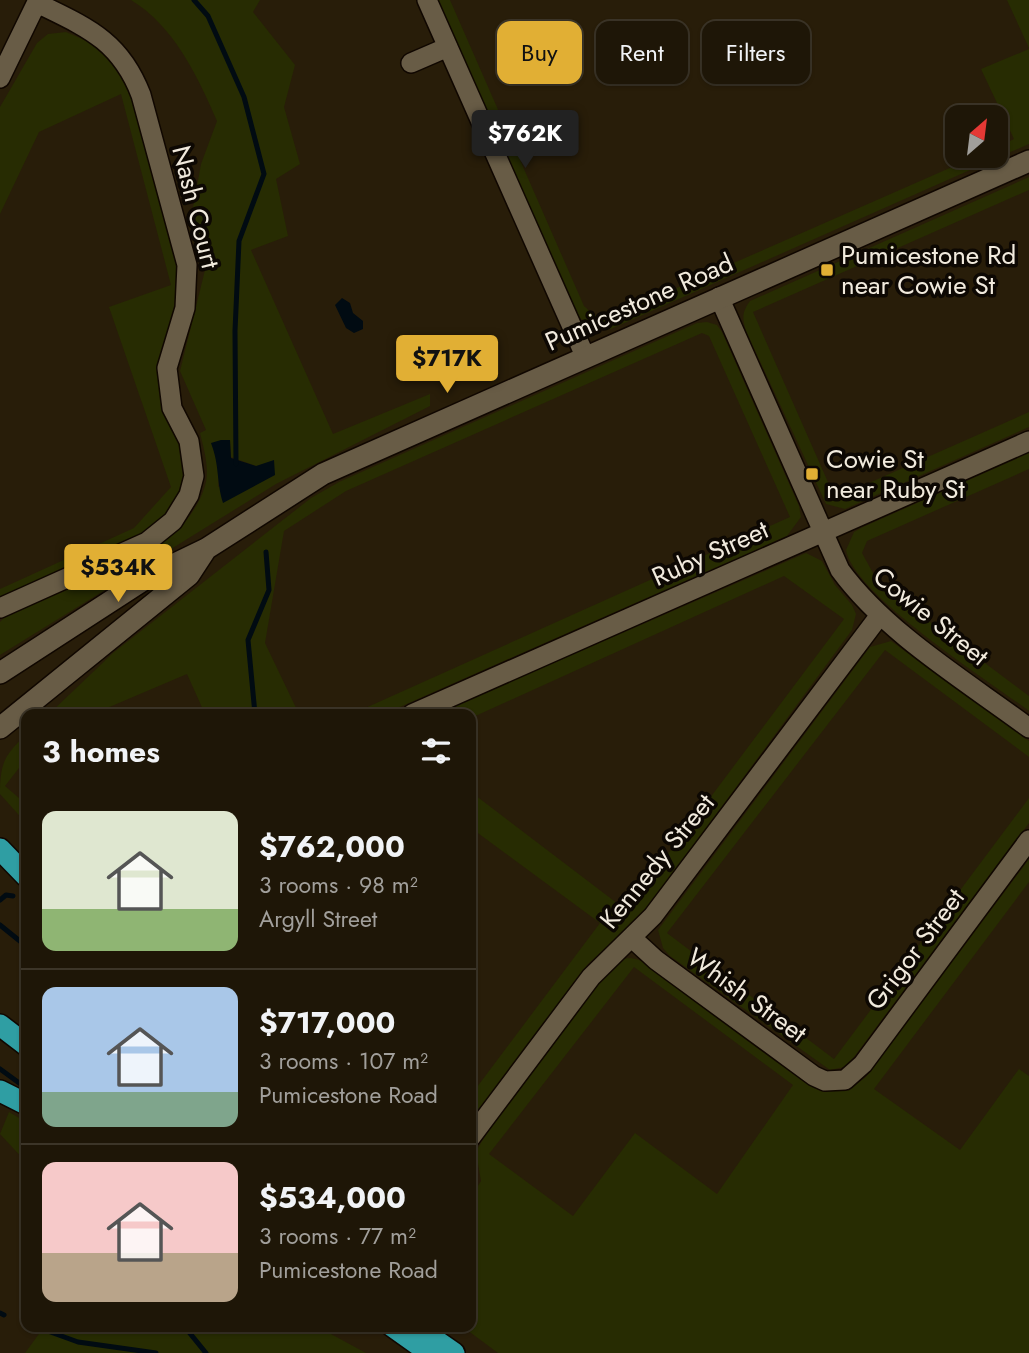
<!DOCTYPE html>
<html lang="en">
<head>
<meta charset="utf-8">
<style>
  :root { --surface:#1e1607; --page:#261f11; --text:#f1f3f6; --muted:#a19f9b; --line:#3c3528; --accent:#e1af34 }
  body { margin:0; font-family:Jost,sans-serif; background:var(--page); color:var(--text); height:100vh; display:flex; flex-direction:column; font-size:26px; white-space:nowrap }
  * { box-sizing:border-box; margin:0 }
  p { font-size:23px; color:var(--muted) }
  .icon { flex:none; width:38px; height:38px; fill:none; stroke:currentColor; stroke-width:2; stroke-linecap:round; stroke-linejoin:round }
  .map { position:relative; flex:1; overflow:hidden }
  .panel { position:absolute; left:21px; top:709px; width:455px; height:623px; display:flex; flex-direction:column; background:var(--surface); border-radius:14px; box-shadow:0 2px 5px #0004,0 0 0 2px var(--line) }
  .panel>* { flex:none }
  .banner { position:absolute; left:497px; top:21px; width:427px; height:63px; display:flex; gap:14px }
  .needle { width:46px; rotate:28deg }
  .tools { position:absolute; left:945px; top:105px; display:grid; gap:14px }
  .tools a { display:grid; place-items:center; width:63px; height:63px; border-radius:14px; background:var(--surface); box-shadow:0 2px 5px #0004,0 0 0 2px var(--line); font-size:35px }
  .price { position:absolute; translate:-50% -60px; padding:0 16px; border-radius:7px; background:var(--accent); color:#111; font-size:23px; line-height:46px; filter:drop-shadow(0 2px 4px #0008) }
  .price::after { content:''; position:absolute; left:50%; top:42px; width:21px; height:16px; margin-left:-10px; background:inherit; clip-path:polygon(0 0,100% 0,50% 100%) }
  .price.active { background:#222; color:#fff }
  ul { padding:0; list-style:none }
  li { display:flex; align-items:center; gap:21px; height:175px; padding:0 21px }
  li+li { border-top:2px solid var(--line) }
  li span { display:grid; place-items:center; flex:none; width:196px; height:140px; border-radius:14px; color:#555 }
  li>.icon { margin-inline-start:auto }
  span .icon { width:84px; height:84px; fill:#fffc; stroke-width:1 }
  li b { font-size:30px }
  h2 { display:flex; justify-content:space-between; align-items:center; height:84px; padding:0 21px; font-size:30px }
  .pill { padding:0 24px; border-radius:14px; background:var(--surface); box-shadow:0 2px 5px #0004,0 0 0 2px var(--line); font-size:24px; line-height:63px }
  .pill.active { background:var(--accent); color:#111 }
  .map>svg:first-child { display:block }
  .green { fill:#272c02; fill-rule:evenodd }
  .water { fill:#010b12 }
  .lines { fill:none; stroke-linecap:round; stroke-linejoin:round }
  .stream { stroke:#010b12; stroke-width:5 }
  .minor-casing { stroke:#100700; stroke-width:22 }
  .secondary-casing { stroke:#100700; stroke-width:24 }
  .trunk-casing { stroke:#100700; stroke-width:24 }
  .minor { stroke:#685c46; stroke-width:19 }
  .secondary { stroke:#685c46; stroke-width:21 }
  .trunk { stroke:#2f9ea3; stroke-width:21 }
  .poi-dot { fill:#e1af34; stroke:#0d0803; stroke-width:2.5 }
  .labels { text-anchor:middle; stroke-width:7; stroke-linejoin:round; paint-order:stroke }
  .street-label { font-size:26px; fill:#f1eadd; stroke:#0d0803 }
  .poi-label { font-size:26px; fill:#f1eadd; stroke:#0d0803; text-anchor:start }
</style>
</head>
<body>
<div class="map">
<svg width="1029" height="1353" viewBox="0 0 1029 1353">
  <rect width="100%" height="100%" fill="#281d09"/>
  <path class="green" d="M131,0H260L253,12L295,65L284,107L300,164L276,179L288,236L251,250L333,434L430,394V406L276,484L0,655V622L4,618C67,582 181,564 205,486C210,469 204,450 200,433L206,430L180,371L207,262L191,218L201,164L217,121C198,77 174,26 131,0ZM230,441L231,457L256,466L218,487L220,465Z
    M438,0H450L584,306L594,315L613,316L977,156H996V148L1014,139L981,69L1029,49V144L611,329C593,331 582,323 573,308Z
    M1007,0H1029V48Z
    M66,32L87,41L106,55L133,93L181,280C180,288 180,298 178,306C173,328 157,350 160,373C164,405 185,433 187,466C188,481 181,499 172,511C143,544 43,579 0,598V589L134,528L171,487L109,307L171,285L121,94L39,132L0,214V107L37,43L48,34Z
    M1029,177V190L753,312L835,498L1029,412V427L845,509L826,504L746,331C742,318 742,312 750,301Z
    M707,322L717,325L722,332L799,506L801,517L787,536L384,714H352L790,517L709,336L702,333L346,491L284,531L265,643L299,714H205L187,674L93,714H49L113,653L311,498L339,482L697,323Z
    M1029,453V469L867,541L862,553L879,584L1029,696V711C989,681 854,595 846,550L854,532L863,527Z
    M806,553L822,561L835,585L852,605L856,614L852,630L642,915L588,964L471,1121V1095L600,923L471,828V792L626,910L844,619L784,576L471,718V714H436Z
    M891,641L1029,741V757L885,650L667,933L834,1059L1029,798V823L851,1061L844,1067L830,1070L670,956L663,948L658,930L870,647Z
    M26,735V759L5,786L26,804V823L0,794C0,764 4,755 26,735Z
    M1029,859V882L874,1089L960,1150L1019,1069L1029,1076V1353H498L463,1327L471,1326V1197L481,1181L476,1152C486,1129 604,970 621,960C629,956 640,959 647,964L814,1088L840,1091L849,1089L866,1077ZM634,967L793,1085L717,1194L635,1133L573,1216L489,1154Z
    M9,1112L26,1122V1162L0,1134Z
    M44,1327H318L366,1353H25Z"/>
  <path class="water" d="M342,298L350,303L353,313L363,321V329L354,333L346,328L335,305Z
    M221,440H230L231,458L256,466L274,460L275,475L223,503C216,480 220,467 211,443Z"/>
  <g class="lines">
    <path class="stream" d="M194,0L208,16L244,97L264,174L239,241L235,331L236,464
      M255,714L248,640L269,590L266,552
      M0,900L6,895L13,896
      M0,925L26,946
      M0,1069L26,1088
      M0,1313L4,1315
      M34,1326L78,1342L156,1353
      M184,1326L206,1353"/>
    <g class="minor-casing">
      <path id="minor" d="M427,0L585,356
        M411,63L448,47
        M0,78L38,0
        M719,297L840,570C886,633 966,681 1029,728
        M0,608L147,542L173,521L189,495L194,476L189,441L172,408L167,368L185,308L187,265L141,95C120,40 86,27 37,3
        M412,714L1029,441
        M632,938L656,960L814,1076L825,1081L845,1080L863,1064L1029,840
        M471,1137L591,977L653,916L880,615"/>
    </g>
    <g class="secondary-casing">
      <path id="secondary" d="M0,673L148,577L206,549L323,474L1029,161
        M0,728L189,575L206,549"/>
    </g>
    <g class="trunk-casing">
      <path id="trunk" d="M0,849L26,876
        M0,1025L26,1045
        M0,1091L26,1104
        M392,1326L430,1353
        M418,1328L454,1353"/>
    </g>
    <use href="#minor" class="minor"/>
    <use href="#secondary" class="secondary"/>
    <use href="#trunk" class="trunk"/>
  </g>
  <g class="poi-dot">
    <rect x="820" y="263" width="14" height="14" rx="3.5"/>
    <rect x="805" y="467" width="14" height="14" rx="3.5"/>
  </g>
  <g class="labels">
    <g class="street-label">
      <text transform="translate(196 207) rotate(76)" y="9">Nash Court</text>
      <text transform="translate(639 302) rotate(-24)" y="9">Pumicestone Road</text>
      <text transform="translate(710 553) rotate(-24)" y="9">Ruby Street</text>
      <text transform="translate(931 616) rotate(39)" y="9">Cowie Street</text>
      <text transform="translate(657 861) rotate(-51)" y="9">Kennedy Street</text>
      <text transform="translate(915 949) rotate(-53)" y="9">Grigor Street</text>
      <text transform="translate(747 995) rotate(36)" y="9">Whish Street</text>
    </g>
    <g class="poi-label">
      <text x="841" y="264">Pumicestone Rd<tspan x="841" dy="30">near Cowie St</tspan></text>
      <text x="826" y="468">Cowie St<tspan x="826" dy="30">near Ruby St</tspan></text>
    </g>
  </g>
</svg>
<div class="tools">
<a><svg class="needle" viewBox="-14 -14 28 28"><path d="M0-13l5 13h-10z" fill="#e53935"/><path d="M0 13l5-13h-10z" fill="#a19f9b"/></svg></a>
</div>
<b class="price active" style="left:525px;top:170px">$762K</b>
<b class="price" style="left:447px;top:395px">$717K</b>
<b class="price" style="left:118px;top:604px">$534K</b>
<div class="banner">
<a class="pill active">Buy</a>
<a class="pill">Rent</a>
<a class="pill">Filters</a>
</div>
<section class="panel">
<h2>3 homes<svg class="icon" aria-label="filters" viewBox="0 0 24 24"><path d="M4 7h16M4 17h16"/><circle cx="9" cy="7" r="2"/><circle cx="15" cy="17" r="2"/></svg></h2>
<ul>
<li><span style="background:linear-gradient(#dfe7d0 70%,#8fb573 0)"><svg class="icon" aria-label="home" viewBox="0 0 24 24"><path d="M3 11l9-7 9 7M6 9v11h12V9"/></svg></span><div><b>$762,000</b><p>3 rooms · 98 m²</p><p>Argyll Street</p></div></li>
<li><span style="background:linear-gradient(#a9c7e8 75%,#7fa58c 0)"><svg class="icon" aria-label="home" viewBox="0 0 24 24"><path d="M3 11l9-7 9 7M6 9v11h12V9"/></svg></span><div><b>$717,000</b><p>3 rooms · 107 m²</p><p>Pumicestone Road</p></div></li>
<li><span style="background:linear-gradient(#f6c9c9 65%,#b9a48a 0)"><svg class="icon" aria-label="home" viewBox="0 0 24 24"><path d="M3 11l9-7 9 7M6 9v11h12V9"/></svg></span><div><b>$534,000</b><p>3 rooms · 77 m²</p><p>Pumicestone Road</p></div></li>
</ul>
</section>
</div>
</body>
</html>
